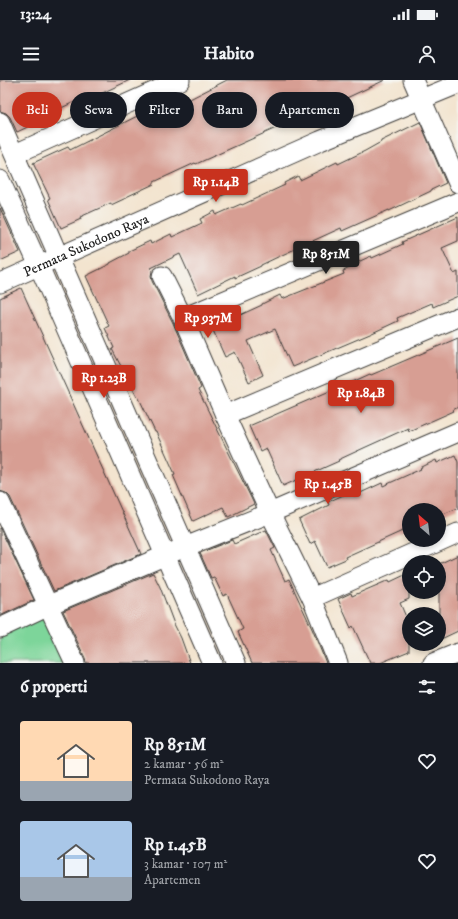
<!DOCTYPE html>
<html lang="id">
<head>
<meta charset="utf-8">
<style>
  :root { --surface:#171b24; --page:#20242c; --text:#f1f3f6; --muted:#9ea1a6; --accent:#c8321e }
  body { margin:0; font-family:"IM FELL DW Pica",serif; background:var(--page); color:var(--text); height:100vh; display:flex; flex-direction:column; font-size:15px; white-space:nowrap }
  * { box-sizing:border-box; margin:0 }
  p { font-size:13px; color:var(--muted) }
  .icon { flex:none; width:22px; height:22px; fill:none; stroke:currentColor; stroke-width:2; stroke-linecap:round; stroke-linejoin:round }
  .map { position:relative; height:583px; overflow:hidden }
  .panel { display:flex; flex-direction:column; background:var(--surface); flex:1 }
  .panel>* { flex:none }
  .banner { position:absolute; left:12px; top:12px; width:434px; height:36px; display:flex; gap:8px }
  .needle { width:26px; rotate:332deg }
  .controls { position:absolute; left:402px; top:423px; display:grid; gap:8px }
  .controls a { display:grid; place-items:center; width:44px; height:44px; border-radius:50%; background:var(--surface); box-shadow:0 2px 6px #0003; font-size:20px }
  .price { position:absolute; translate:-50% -34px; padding:0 9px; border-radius:4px; background:var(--accent); color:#fff; font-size:13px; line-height:26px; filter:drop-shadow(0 1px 2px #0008) }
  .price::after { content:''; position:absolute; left:50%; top:24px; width:12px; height:9px; margin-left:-6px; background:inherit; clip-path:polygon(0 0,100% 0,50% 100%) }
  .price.selected { background:#222; color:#fff }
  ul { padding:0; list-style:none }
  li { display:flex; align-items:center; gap:12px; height:100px; padding:0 20px }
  li span { display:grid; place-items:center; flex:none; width:112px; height:80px; border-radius:4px; color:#555 }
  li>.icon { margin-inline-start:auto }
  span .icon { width:48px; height:48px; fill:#fffc; stroke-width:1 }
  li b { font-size:17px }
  h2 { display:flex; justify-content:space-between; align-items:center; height:48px; padding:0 20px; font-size:17px }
  .tag { padding:0 14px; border-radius:18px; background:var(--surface); box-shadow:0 2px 6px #0003; font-size:14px; line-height:36px }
  .tag.selected { background:var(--accent); color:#fff }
  .status { display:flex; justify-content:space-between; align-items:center; height:28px; padding:0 20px; background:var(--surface); direction:ltr }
  .status svg { height:11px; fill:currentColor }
  header { display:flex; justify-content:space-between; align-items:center; height:52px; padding:0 20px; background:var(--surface); font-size:18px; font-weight:700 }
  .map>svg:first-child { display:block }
  .green { fill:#7dd59a; stroke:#4c785b }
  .building { fill:#d79e93 }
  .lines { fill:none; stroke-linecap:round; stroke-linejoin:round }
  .minor-casing { stroke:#3c3a37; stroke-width:21 }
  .minor { stroke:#fff; stroke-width:19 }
  .labels { text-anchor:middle; stroke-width:3; stroke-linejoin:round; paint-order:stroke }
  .street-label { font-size:14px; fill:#1c1c1c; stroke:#f6f6f2 }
</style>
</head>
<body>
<div class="status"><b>13:24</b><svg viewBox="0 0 49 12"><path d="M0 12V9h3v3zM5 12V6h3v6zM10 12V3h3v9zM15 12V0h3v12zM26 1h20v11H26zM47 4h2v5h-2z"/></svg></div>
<header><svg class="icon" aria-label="menu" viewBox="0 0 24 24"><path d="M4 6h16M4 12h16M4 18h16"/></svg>Habito<svg class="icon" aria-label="person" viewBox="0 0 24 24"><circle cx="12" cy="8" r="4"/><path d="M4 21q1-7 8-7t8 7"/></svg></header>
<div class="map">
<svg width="458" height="583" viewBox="0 0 458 583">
  <rect width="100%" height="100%" fill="#f6f6f2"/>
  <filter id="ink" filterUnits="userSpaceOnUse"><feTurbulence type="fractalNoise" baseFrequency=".025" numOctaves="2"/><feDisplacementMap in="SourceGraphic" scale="8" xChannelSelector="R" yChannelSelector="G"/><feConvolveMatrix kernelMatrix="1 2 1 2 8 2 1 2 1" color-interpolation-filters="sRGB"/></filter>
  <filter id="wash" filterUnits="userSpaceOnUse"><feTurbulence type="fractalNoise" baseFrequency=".012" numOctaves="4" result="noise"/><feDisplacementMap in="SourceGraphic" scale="16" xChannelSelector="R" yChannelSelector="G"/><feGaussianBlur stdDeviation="0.9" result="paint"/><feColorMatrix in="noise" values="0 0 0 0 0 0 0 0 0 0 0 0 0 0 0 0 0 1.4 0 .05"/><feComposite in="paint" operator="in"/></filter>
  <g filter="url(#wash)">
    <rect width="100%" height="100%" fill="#f3e4cf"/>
    <path class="green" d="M48,534L69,583H0V554Z"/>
    <g id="blocks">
      <path class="building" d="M0,0H130L83,22L81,19L50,33L51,36L17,52L10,37L6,33L0,31Z
        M227,0H385L306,37L305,35L196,84L195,83L154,102V104L126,117V118L111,125V123L80,137L81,139L61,148L48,119L50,118L33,83L68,67L70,70L163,23L165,27L182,19L184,22Z
        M420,42L446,103L431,110V111L389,131V130L342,151L341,148L282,175L261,185V186L235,198V196L198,214L180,174L151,188L152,191L151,196L152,201L173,243L201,308L198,310L254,424L228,437L223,427L193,441L173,395L175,394L156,352H155L138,316L137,317L112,269L114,268L105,248L109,246L86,196L110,184V183L129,173V171L150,161L151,164L171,154L172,157L202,143L200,139L215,131L216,135L241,124L242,125L285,105L284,103L298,96L300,100L337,82L338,84L365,71L381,62V61Z
        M0,128L20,172L0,181Z
        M458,137V161L442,168L454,194L458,192V216L433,227L432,223L397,238L398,241L370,254L292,287L275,249L248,261L263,295L249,302L235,272L225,277L212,248L262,225V224L280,215L282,219L344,194L343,191L359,184L358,182L371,176L372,178L403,164L402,162Z
        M21,208L141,474L54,511L10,417L6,413L0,411V218Z
        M458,258V327L453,330L454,331L409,351L408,348L366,367L338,380L339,381L283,406L266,368L260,371L249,346L339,307V308L370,294L371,295Z
        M455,375L458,382V428L443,434L441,430H409V448L345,477L346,479L327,487L315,461L310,464L299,440L329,425L328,422L352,411L354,416L382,403L383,406L421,389L420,388L436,380L437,383Z
        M0,448L34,520L0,536Z
        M266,450L275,468L271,470L285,501L289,499L313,551L326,583H252L238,552L243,549L227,514L223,516L214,497L211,498L200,473L232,460L234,464Z
        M458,475V551L439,560V484Z
        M153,493L160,507L174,544L181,558L190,583H86L85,578L63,531Z
        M409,493V519L400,523L409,544V571L380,583H370L353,546L351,548L338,519L351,513L352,516L389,500L390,502Z"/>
    </g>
  </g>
  <g filter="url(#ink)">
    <use href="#blocks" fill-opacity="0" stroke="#3c3a37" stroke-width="1"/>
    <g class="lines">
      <g class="minor-casing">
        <g id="minor">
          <path d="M413,0L458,103"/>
          <path d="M0,42L236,583"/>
          <path d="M15,74L180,0"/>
          <path d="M0,100L39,186L212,583"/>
          <path d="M162,196L183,238L225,335"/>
          <path id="s1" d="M0,203L320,61L458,4"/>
          <path d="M183,238L458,122"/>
          <path d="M0,422L75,583"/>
          <path d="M312,518L458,453"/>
          <path d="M0,548L49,525L185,467L270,433L458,352"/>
          <path d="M338,583L312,518L270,433L225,335L458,237"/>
          <path d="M433,583L458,573"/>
        </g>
      </g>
      <use href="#minor" class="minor"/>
    </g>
  </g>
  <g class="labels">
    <g class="street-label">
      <text dy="5" stroke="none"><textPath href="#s1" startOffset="94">Permata Sukodono Raya</textPath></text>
    </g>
  </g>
</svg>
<div class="controls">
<a><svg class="needle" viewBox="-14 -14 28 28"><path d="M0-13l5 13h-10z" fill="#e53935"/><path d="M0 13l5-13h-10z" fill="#9ea1a6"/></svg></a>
<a><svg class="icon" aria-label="locate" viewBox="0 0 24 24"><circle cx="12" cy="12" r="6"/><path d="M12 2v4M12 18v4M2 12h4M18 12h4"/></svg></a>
<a><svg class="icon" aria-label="layers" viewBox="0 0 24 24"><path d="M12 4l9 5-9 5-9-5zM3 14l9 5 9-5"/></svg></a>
</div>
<b class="price" style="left:216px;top:123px">Rp 1.14B</b>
<b class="price selected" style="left:326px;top:195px">Rp 851M</b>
<b class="price" style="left:208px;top:259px">Rp 937M</b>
<b class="price" style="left:104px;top:319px">Rp 1.23B</b>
<b class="price" style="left:361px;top:334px">Rp 1.84B</b>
<b class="price" style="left:328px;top:425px">Rp 1.45B</b>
<div class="banner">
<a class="tag selected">Beli</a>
<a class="tag">Sewa</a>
<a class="tag">Filter</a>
<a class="tag">Baru</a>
<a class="tag">Apartemen</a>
</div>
</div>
<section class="panel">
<h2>6 properti<svg class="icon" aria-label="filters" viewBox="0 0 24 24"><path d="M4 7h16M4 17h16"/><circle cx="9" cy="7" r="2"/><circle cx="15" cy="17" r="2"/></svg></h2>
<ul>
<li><span style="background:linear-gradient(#ffd9b3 75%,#9aa5b1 0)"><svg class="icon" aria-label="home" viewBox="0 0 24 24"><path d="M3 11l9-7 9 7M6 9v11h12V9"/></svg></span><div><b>Rp 851M</b><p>2 kamar · 56 m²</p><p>Permata Sukodono Raya</p></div><svg class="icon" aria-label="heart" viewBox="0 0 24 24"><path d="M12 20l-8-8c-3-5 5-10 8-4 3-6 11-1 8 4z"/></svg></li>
<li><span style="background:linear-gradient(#a9c7e8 70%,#9aa5b1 0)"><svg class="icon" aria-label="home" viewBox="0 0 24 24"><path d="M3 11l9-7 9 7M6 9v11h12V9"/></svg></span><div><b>Rp 1.45B</b><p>3 kamar · 107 m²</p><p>Apartemen</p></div><svg class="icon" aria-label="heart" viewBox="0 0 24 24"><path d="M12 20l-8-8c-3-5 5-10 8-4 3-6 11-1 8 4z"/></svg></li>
</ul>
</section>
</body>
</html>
